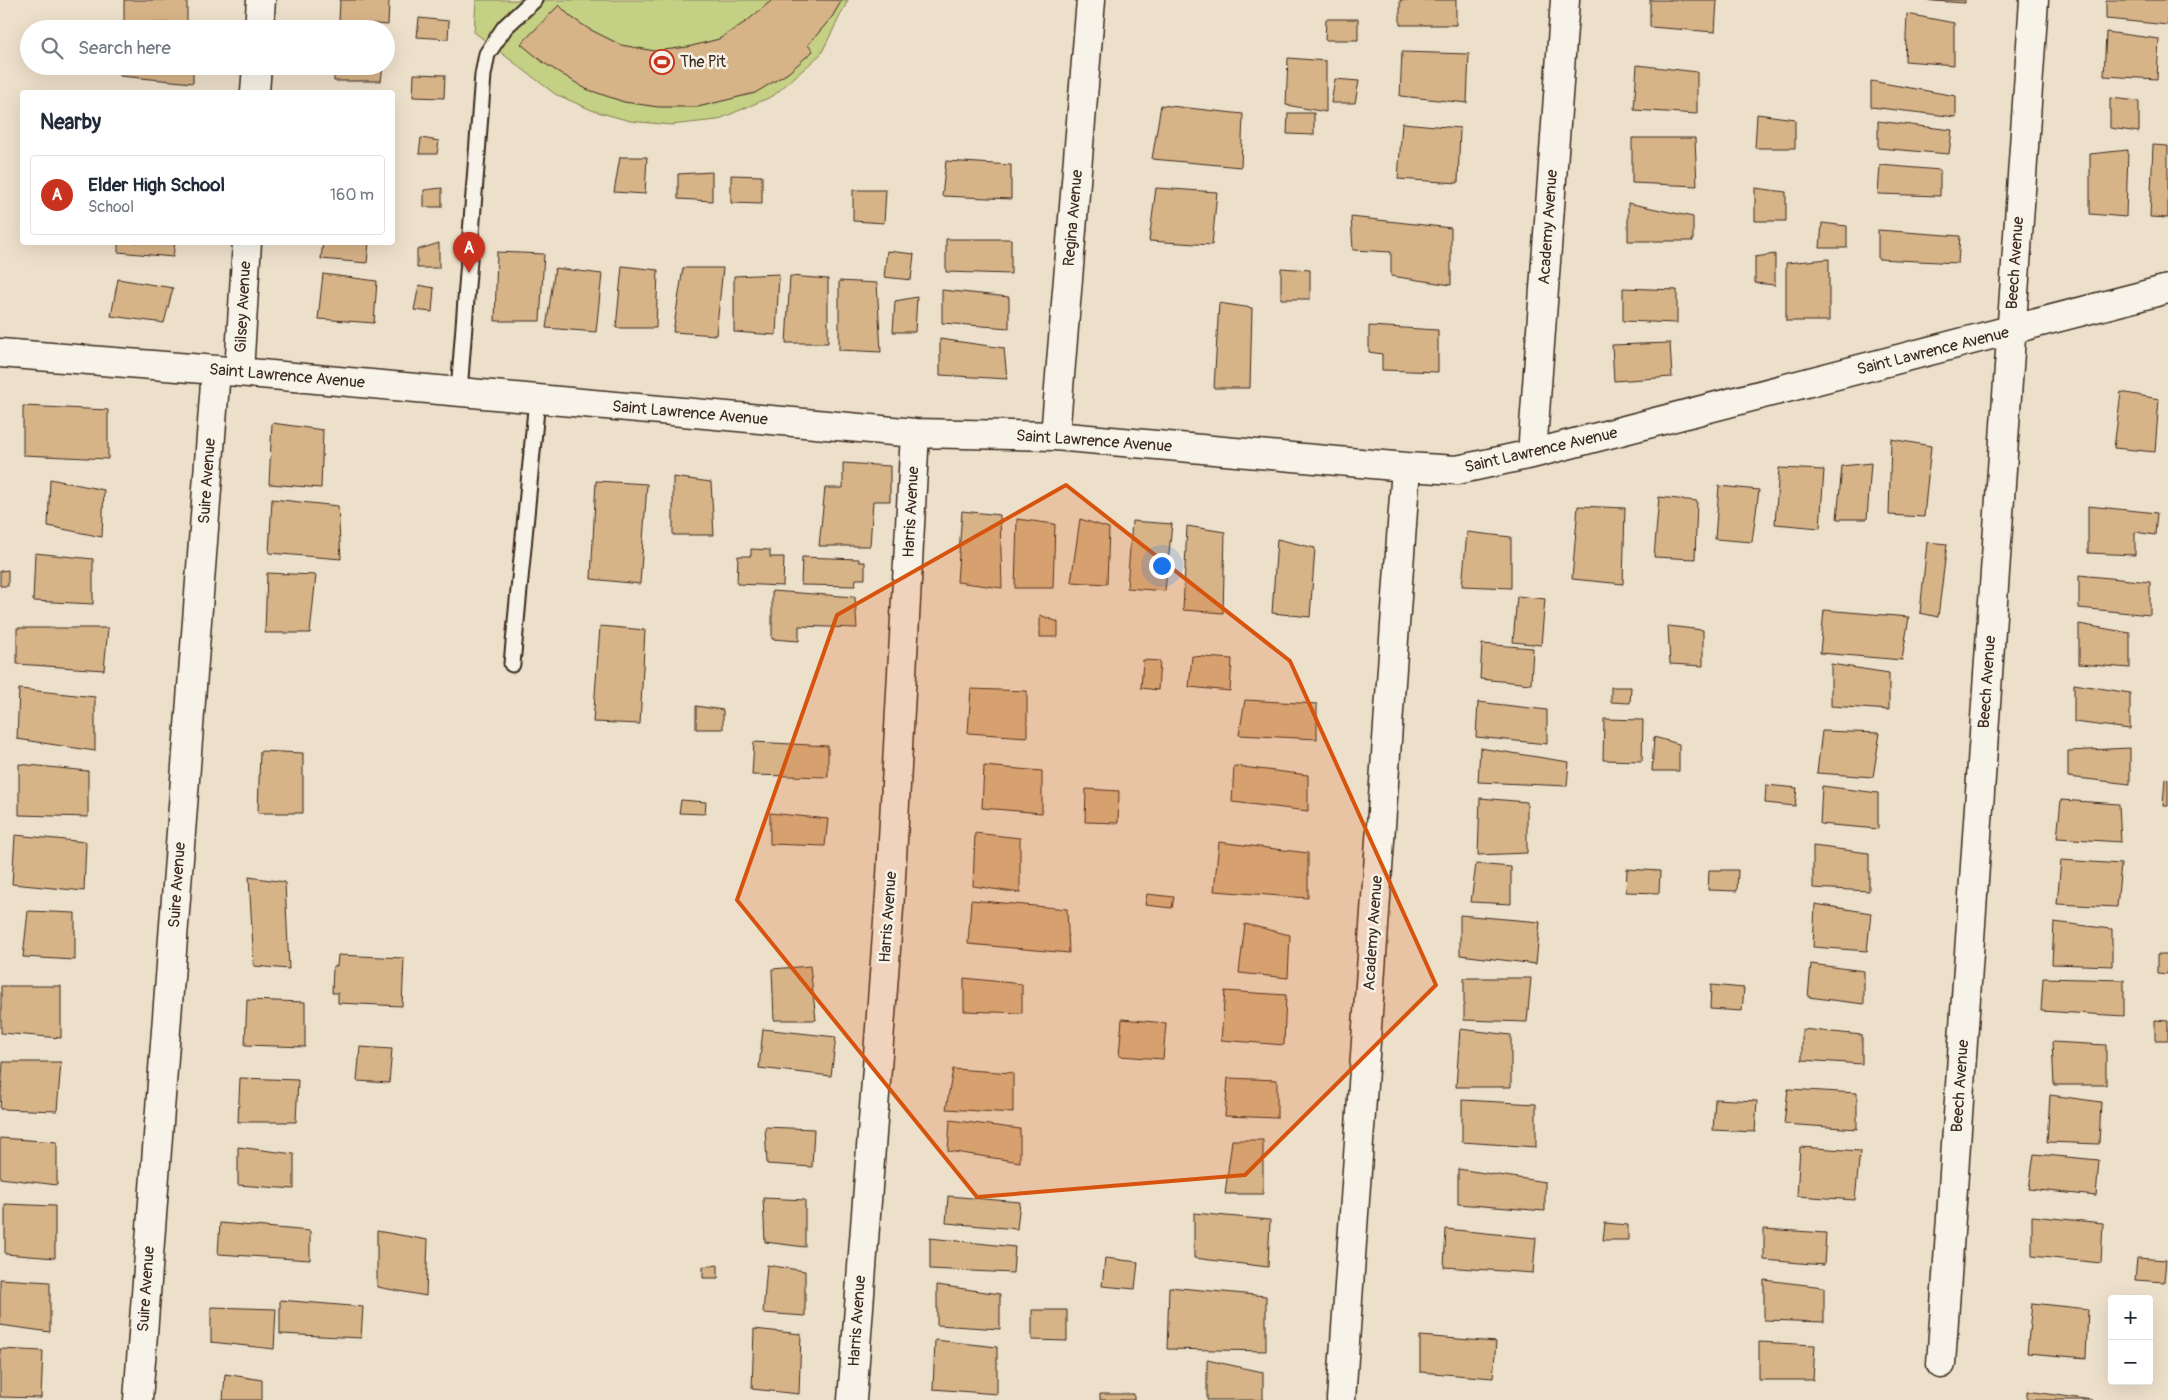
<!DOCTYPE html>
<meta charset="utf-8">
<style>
body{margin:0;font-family:Pangolin,sans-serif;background:#f2f2f3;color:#1f2937}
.controls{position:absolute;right:15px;bottom:15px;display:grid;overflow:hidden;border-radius:5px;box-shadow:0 5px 20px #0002}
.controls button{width:45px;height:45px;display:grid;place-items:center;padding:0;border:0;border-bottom:1px solid #e0e1e3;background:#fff;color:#1f2937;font:25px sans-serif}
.you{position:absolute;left:1161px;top:565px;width:18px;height:18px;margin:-12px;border:4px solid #fff;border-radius:50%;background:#1a73e8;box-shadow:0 0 0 8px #1a73e833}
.badge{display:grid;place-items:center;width:32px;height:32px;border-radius:50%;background:#c8321e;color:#fff;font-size:16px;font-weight:700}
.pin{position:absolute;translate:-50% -41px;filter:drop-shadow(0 1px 2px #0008)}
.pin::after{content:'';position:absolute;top:26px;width:18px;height:15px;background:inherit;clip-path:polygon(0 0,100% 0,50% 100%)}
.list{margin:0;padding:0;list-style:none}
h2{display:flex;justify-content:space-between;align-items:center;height:65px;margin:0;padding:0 20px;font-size:21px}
h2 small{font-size:16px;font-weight:400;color:#747a83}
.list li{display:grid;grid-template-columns:32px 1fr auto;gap:15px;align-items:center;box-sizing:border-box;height:80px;margin:0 10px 10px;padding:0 10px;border:1px solid #e0e1e3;border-radius:5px}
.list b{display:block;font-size:19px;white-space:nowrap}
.list p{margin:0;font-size:16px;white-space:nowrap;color:#747a83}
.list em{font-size:16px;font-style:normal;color:#747a83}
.icon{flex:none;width:28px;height:28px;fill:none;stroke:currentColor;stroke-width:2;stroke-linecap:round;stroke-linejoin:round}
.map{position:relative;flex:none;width:2168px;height:1400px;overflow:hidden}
.search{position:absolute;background:#fff;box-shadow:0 5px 20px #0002;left:20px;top:20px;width:375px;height:55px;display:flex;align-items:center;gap:12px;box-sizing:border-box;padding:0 18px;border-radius:28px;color:#747a83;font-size:19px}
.panel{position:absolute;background:#fff;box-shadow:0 5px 20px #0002;left:20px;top:90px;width:375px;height:155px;border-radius:5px}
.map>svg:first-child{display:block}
.green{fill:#c4d084;stroke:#807d51}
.building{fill:#d7b388;stroke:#3b2a1e}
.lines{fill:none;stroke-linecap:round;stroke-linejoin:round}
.service-casing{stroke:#3b2a1e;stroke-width:19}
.minor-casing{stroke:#3b2a1e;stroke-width:31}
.service{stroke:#f7f3e8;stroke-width:15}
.minor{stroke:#f7f3e8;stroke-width:28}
.marked{fill:#d7540e;fill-opacity:0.2;stroke:#d7540e;stroke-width:4;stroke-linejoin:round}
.labels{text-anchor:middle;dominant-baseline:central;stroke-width:5;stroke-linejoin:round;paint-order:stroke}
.poi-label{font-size:16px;fill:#3b2a1e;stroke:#f7f3e8;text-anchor:start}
.street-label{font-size:16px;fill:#3b2a1e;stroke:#f7f3e8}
</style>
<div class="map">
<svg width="2168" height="1400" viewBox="0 0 2168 1400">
<rect width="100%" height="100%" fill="#ede0cb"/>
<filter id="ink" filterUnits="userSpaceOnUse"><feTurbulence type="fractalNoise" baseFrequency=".02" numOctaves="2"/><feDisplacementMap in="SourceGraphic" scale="10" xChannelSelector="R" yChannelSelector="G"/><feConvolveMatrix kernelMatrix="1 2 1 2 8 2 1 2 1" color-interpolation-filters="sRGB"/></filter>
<g filter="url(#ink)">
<path class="green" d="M 476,0 L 848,0 L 821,54 L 773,96 L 717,120 L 671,125 L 630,121 L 594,111 L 555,94 L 474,32 Z"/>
<path class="building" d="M 124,0 L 187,0 L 187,23 L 124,23 Z
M 340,0 L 389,0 L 388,25 L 339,21 Z
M 772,0 L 842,0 L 832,17 L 808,45 L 813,51 L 788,73 L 755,93 L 698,107 L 658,107 L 624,102 L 586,89 L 544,63 L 521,44 L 559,5 L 571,17 L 589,29 L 621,45 L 655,51 L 688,47 L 719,39 L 747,21 Z
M 1400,0 L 1456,0 L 1456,25 L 1400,25 Z
M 1650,0 L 1717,0 L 1715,32 L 1650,27 Z
M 1919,0 L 1965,0 L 1965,3 Z
M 2106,0 L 2168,0 L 2168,25 L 2106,19 Z
M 1907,14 L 1954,23 L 1954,65 L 1905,61 Z
M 419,18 L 449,21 L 448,39 L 417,37 Z
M 1326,19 L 1358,19 L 1358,40 L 1325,40 Z
M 2106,32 L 2159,39 L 2157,79 L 2104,76 Z
M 1402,52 L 1469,54 L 1467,103 L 1400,96 Z
M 1288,58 L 1326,61 L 1326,112 L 1286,105 Z
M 1637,65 L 1697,72 L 1697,114 L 1634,110 Z
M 122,66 L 193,66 L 193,83 L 120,76 Z
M 334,66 L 383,66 L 381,81 L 334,81 Z
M 414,74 L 445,75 L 444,98 L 413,97 Z
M 1335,79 L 1359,81 L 1355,103 L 1331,103 Z
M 1871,81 L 1956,96 L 1956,117 L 1871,107 Z
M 2110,98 L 2139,101 L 2139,132 L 2110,128 Z
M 1161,105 L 1243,114 L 1241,167 L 1152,159 Z
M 1288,113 L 1314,113 L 1314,135 L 1287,134 Z
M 1757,114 L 1795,119 L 1795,148 L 1755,148 Z
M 1878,121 L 1952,130 L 1949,154 L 1878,148 Z
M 1402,123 L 1460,128 L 1458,183 L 1398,179 Z
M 421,138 L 439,141 L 437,154 L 419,154 Z
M 1632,138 L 1695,138 L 1697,186 L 1632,183 Z
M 2153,145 L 2168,146 L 2168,218 L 2150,217 Z
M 2128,150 L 2126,217 L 2090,214 L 2090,154 Z
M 620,157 L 647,157 L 645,194 L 614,192 Z
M 946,161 L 1011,165 L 1011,199 L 942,196 Z
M 1880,165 L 1940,170 L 1940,196 L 1878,194 Z
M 712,172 L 712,201 L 678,199 L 678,174 Z
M 731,175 L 762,176 L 762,204 L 731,203 Z
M 442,188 L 442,207 L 424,207 L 424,190 Z
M 1156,188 L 1217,192 L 1212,245 L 1149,241 Z
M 1755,188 L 1786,192 L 1786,221 L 1755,221 Z
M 853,190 L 886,190 L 884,223 L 853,221 Z
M 1628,203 L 1693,217 L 1693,241 L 1628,241 Z
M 1351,217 L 1451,228 L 1451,285 L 1391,276 L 1391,252 L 1353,250 Z
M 1822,223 L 1847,226 L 1847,248 L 1820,248 Z
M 1878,230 L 1960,236 L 1958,263 L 1878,259 Z
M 946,239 L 1011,239 L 1011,274 L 946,272 Z
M 118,242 L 175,242 L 173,257 L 118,252 Z
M 323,242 L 369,242 L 367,263 L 321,259 Z
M 439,243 L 439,268 L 417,268 L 417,250 Z
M 887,251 L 914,254 L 911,280 L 884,277 Z
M 497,252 L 544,254 L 540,321 L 495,321 Z
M 1775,254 L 1775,285 L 1755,283 L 1755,257 Z
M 1829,259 L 1829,321 L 1786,321 L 1786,263 Z
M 622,266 L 658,270 L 656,328 L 616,328 Z
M 555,268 L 602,274 L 596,332 L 546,328 Z
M 683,268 L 723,268 L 716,335 L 673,332 Z
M 1281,268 L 1310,270 L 1310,299 L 1281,299 Z
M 323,274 L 377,281 L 374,323 L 318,319 Z
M 779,274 L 776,335 L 734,332 L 734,276 Z
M 790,276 L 828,279 L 828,343 L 786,343 Z
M 118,279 L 173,288 L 164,323 L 111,316 Z
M 839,281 L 877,283 L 881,352 L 839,350 Z
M 419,285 L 434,288 L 432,312 L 414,310 Z
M 1623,288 L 1677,290 L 1677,323 L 1623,321 Z
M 942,290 L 1009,297 L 1009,328 L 942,323 Z
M 917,297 L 915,332 L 893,332 L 895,301 Z
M 1219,303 L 1252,308 L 1250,388 L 1214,388 Z
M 1369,326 L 1438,330 L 1438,372 L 1382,370 L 1382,354 L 1369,352 Z
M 940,339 L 1004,348 L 1007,379 L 940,375 Z
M 1670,343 L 1672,377 L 1614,381 L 1612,345 Z
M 2121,392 L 2159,399 L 2155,452 L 2114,448 Z
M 23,406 L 108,410 L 108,459 L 23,455 Z
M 272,423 L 323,430 L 321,488 L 269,484 Z
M 1891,439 L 1931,446 L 1924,517 L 1889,515 Z
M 843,463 L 890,466 L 890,501 L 873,501 L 870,546 L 819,546 L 825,488 L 843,488 Z
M 1871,463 L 1867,519 L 1837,519 L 1842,466 Z
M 1779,468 L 1824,470 L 1820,528 L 1775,524 Z
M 673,477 L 711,482 L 714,535 L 673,535 Z
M 50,479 L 104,490 L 102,537 L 48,526 Z
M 596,481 L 647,484 L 640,584 L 591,579 Z
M 1719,486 L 1759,490 L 1752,542 L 1715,539 Z
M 1659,497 L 1697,501 L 1695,559 L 1654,557 Z
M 272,499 L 338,506 L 341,559 L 269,553 Z
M 1578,506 L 1625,508 L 1623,584 L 1572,579 Z
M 2088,506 L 2157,513 L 2155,535 L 2135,532 L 2135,555 L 2088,553 Z
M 962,511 L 1000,515 L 1002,588 L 957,582 Z
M 1017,519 L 1055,524 L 1053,588 L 1015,588 Z
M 1080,519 L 1109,528 L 1107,584 L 1071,582 Z
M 1132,521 L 1172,524 L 1165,591 L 1127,588 Z
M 1187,526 L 1225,532 L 1223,613 L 1183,610 Z
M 1467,532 L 1511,537 L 1511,588 L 1462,586 Z
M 1277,539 L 1315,548 L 1310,617 L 1272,613 Z
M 1927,542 L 1947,544 L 1938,617 L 1920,613 Z
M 751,549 L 770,550 L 770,557 L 784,557 L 783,586 L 737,584 L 738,556 L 751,556 Z
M 35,553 L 93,559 L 93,604 L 33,601 Z
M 802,557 L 859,559 L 859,562 L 865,562 L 865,579 L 856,579 L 855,586 L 801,585 Z
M 8,570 L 8,586 L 0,586 L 0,571 Z
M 267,573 L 316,575 L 310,633 L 265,633 Z
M 2079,575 L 2150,582 L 2150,615 L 2079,608 Z
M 772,591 L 855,597 L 857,628 L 799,626 L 799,641 L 772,639 Z
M 1517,596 L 1545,599 L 1541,645 L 1513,642 Z
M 1824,610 L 1909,617 L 1902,660 L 1820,653 Z
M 1040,615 L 1058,622 L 1058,637 L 1040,637 Z
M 2079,624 L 2130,633 L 2130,668 L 2079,664 Z
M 600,626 L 645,630 L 640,724 L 593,722 Z
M 1668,626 L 1703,630 L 1703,666 L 1670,664 Z
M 17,628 L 108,628 L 104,670 L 17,664 Z
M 1482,644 L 1533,648 L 1531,684 L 1480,679 Z
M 1192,656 L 1232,659 L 1230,691 L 1189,687 Z
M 1143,660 L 1160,661 L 1158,690 L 1141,688 Z
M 1831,664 L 1889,673 L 1889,710 L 1831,706 Z
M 2074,684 L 2130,693 L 2130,729 L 2074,722 Z
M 1611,687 L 1631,687 L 1630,703 L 1611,702 Z
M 19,689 L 95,697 L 95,751 L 17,739 Z
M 971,689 L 1027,691 L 1027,737 L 968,733 Z
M 1245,700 L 1317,704 L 1317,739 L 1239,735 Z
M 1478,702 L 1547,710 L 1547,744 L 1476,737 Z
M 696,706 L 723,710 L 723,729 L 696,729 Z
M 1604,719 L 1643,720 L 1642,761 L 1603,760 Z
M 1822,731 L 1880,733 L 1873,777 L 1817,773 Z
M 1654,737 L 1679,744 L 1679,771 L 1652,771 Z
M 754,742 L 828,746 L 828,777 L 752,775 Z
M 1480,748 L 1569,762 L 1567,786 L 1478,782 Z
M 2130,748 L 2130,784 L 2068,777 L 2068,751 Z
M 260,751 L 303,753 L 303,813 L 258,813 Z
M 19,764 L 88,771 L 88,817 L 19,815 Z
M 984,766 L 1042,771 L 1042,813 L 982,808 Z
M 1234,766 L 1308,775 L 1308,811 L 1232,802 Z
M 2165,778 L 2168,779 L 2168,806 L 2163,806 Z
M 1766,785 L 1797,788 L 1795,806 L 1765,803 Z
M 1822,786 L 1878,793 L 1878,829 L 1820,824 Z
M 1086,789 L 1119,791 L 1118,823 L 1085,822 Z
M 1480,798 L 1527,802 L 1527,853 L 1478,855 Z
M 681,800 L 706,802 L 705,814 L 679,813 Z
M 2061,800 L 2119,804 L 2121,842 L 2057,838 Z
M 770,813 L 828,819 L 825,846 L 770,844 Z
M 975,833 L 1020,838 L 1020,893 L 973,886 Z
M 15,835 L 86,842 L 84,891 L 12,884 Z
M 1219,842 L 1308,853 L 1308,898 L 1214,891 Z
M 1813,846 L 1869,853 L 1869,891 L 1813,888 Z
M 2061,860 L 2121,864 L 2117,907 L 2057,904 Z
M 1476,864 L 1511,867 L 1511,904 L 1471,902 Z
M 1627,869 L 1660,871 L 1659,893 L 1626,892 Z
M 1709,870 L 1738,870 L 1737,891 L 1708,890 Z
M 249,877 L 285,882 L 289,969 L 254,966 Z
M 1147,894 L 1174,897 L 1172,908 L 1145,905 Z
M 971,900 L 1067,909 L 1069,953 L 968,944 Z
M 1815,904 L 1871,913 L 1867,951 L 1813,947 Z
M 28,911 L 75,913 L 75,960 L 23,957 Z
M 1460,915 L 1540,922 L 1536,964 L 1460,955 Z
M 2054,922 L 2112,929 L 2112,966 L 2052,964 Z
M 1245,924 L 1290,935 L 1288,978 L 1239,973 Z
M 338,955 L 404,958 L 402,1006 L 338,1003 L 338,993 L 332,993 L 333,966 L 337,966 Z
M 2157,955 L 2168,955 L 2168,974 L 2157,973 Z
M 1811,964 L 1864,971 L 1864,1004 L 1808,997 Z
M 810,966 L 816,1020 L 774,1020 L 772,969 Z
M 964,978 L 1022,984 L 1022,1013 L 964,1011 Z
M 1464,978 L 1531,978 L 1527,1022 L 1464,1020 Z
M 2043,978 L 2124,980 L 2124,1016 L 2041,1011 Z
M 1711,985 L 1744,988 L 1742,1011 L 1710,1009 Z
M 1,986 L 61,986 L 61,1038 L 1,1033 Z
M 1225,991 L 1286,995 L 1284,1045 L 1221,1040 Z
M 247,1000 L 305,1002 L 305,1047 L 245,1045 Z
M 1122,1019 L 1166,1023 L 1163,1059 L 1119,1056 Z
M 2155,1020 L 2168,1021 L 2168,1040 L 2155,1040 Z
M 763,1029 L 836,1037 L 831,1076 L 759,1068 Z
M 1460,1029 L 1511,1035 L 1511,1087 L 1456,1087 Z
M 1802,1029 L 1862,1035 L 1862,1064 L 1802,1060 Z
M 2052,1042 L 2106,1045 L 2106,1085 L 2054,1085 Z
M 360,1047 L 392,1049 L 389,1083 L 357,1081 Z
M 3,1062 L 61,1062 L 57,1111 L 0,1109 Z
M 953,1069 L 1013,1073 L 1013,1113 L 946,1109 Z
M 240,1078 L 298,1080 L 296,1122 L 238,1122 Z
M 1228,1078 L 1277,1080 L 1277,1118 L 1225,1116 Z
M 1788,1089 L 1857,1093 L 1857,1129 L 1784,1124 Z
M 2050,1095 L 2101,1102 L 2099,1144 L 2047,1142 Z
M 1715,1099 L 1757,1101 L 1755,1132 L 1713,1130 Z
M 1462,1100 L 1536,1104 L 1536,1147 L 1462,1142 Z
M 950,1120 L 1020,1129 L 1020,1162 L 948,1151 Z
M 765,1127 L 814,1129 L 812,1167 L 767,1164 Z
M 0,1138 L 57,1142 L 57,1185 L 0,1178 Z
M 1232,1140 L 1263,1140 L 1263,1194 L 1225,1194 Z
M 238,1147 L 294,1154 L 294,1189 L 238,1185 Z
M 1800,1147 L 1860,1151 L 1855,1200 L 1797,1196 Z
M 2034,1154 L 2099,1160 L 2096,1196 L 2029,1189 Z
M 1458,1169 L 1545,1182 L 1545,1211 L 1458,1204 Z
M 948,1196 L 1020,1202 L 1017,1229 L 946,1223 Z
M 763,1198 L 805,1200 L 805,1247 L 765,1242 Z
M 5,1204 L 55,1206 L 55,1258 L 5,1254 Z
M 1194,1213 L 1270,1220 L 1268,1267 L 1194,1258 Z
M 2032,1216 L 2103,1223 L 2101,1263 L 2032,1256 Z
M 220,1223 L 310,1231 L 310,1260 L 218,1254 Z
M 1605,1223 L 1628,1225 L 1628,1240 L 1603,1240 Z
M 1446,1229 L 1536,1238 L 1533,1273 L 1444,1267 Z
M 1764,1229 L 1826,1233 L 1824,1265 L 1764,1260 Z
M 377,1231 L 428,1240 L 426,1296 L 377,1287 Z
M 930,1238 L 1015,1247 L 1013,1273 L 930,1269 Z
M 1105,1258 L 1138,1262 L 1135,1289 L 1102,1286 Z
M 2137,1258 L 2166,1260 L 2164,1282 L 2135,1280 Z
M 718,1265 L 718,1278 L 703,1278 L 703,1267 Z
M 767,1265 L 805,1271 L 805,1316 L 763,1313 Z
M 0,1279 L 50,1282 L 50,1332 L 0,1325 Z
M 1764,1280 L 1824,1287 L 1824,1322 L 1764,1320 Z
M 937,1285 L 1000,1294 L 1000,1329 L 937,1325 Z
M 1169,1287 L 1266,1296 L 1266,1351 L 1167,1349 Z
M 280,1300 L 363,1307 L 361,1338 L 280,1334 Z
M 2032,1303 L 2088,1309 L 2086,1358 L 2027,1353 Z
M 211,1307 L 276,1309 L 274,1349 L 211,1342 Z
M 1032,1310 L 1067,1310 L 1067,1341 L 1032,1340 Z
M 754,1329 L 801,1334 L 799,1394 L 752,1389 Z
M 1420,1336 L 1496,1342 L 1493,1378 L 1420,1372 Z
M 935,1340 L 997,1347 L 997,1394 L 933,1389 Z
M 1759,1342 L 1815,1345 L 1813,1380 L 1759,1380 Z
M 0,1349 L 43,1351 L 41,1398 L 0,1397 Z
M 1207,1360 L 1263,1372 L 1263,1400 L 1207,1400 Z
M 225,1374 L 262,1380 L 262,1400 L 223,1400 Z
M 2027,1391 L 2092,1400 L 2027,1400 Z
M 1100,1394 L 1134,1394 L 1134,1400 L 1100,1400 Z"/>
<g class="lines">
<defs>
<path id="service" d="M 459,392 L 483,75 L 487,54 L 505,27 L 534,0
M 512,664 L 537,399"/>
<path id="minor" d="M 259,29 L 261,0
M 255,92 L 257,66
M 0,353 L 216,370 L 915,433 L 1055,436 L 1406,467 L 1457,470 L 1532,454 L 2168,289
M 239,372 L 247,242
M 1055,436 L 1091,0
M 1532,454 L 1565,0
M 1941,1364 L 2034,0
M 138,1400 L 216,370
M 852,1400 L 890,895 L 915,433
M 1341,1400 L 1406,467"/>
</defs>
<use href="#service" class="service-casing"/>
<use href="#minor" class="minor-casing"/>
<use href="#service" class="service"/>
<use href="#minor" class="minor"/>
</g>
</g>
<path class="marked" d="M 1066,485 L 1290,661 L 1436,985 L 1245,1175 L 977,1197 L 737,900 L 837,615 Z"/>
<defs>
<symbol id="stadium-ring" viewBox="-11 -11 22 22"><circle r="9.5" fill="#f7f3e8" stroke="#c8321e" stroke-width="1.5"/><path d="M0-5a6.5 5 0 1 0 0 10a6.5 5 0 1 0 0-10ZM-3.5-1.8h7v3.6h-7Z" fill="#c8321e"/></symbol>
</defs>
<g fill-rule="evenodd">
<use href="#stadium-ring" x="648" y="48" width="28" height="28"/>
</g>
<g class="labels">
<g class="poi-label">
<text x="680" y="62">The Pit</text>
</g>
<g class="street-label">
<text transform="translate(1073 218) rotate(-85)">Regina Avenue</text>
<text transform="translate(1548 227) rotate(-86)">Academy Avenue</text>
<text transform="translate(2015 263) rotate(-86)">Beech Avenue</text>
<text transform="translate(243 307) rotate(-87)">Gilsey Avenue</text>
<text transform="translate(1933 351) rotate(-14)">Saint Lawrence Avenue</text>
<text transform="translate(287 376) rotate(5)">Saint Lawrence Avenue</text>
<text transform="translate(690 413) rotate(5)">Saint Lawrence Avenue</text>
<text transform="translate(1094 441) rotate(4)">Saint Lawrence Avenue</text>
<text transform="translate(1541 450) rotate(-13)">Saint Lawrence Avenue</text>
<text transform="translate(207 481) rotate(-86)">Suire Avenue</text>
<text transform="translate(911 512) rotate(-87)">Harris Avenue</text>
<text transform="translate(1987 682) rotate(-86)">Beech Avenue</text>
<text transform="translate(177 885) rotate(-86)">Suire Avenue</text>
<text transform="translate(888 917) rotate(-86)">Harris Avenue</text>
<text transform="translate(1373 933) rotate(-86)">Academy Avenue</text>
<text transform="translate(1960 1086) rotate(-86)">Beech Avenue</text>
<text transform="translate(146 1289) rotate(-86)">Suire Avenue</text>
<text transform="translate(857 1321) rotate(-86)">Harris Avenue</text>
</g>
</g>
</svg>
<div class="controls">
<button>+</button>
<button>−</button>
</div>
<div class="you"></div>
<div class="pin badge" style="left:469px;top:273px">A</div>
<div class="search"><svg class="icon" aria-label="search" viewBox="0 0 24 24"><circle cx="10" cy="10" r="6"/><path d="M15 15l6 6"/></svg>Search here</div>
<section class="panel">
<h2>Nearby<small></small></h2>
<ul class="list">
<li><span class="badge">A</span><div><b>Elder High School</b><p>School</p></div><em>160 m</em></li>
</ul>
</section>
</div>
